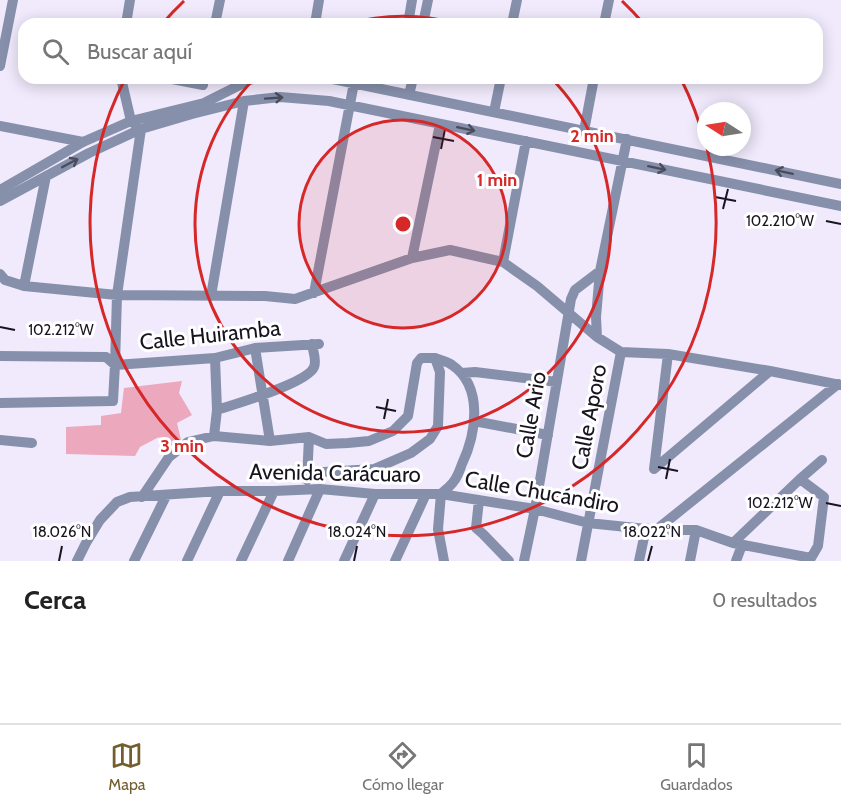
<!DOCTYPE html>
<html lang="es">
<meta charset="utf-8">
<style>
body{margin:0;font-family:Cabin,sans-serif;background:#f2f2f2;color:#222}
.compass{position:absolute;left:697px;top:102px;width:54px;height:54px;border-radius:50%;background:#fff;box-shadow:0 3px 15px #0003;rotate:282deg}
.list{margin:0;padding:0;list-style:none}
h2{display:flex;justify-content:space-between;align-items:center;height:78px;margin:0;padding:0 24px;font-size:26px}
h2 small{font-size:20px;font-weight:400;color:#767676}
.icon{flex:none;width:33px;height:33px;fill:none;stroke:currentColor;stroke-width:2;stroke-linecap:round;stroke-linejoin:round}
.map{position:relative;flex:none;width:841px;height:561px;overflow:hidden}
.search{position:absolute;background:#fff;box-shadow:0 3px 15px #0003;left:18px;right:18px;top:18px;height:66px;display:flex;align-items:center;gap:15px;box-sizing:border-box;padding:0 21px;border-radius:18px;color:#767676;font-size:22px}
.sheet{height:162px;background:#fff}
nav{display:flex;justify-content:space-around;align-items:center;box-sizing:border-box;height:84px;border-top:2px solid #e0e0e0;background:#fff;font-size:16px;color:#767676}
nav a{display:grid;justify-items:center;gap:3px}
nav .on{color:#735e2d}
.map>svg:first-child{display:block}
.green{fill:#eca8bd}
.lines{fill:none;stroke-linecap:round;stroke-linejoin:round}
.minor{stroke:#8790ab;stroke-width:10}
.oneway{stroke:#4a4c5e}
.ticks{fill:none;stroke:#18141f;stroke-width:2}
.ring{fill:none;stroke:#d62828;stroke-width:3}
.labels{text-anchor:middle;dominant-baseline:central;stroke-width:6;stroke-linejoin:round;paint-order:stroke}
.street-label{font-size:22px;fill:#18141f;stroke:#fff}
.ticks-label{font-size:15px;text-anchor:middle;fill:#18141f;stroke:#fff;stroke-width:6;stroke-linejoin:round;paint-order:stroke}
.centre{fill:#d62828;stroke:#fff;stroke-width:3}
.ring-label{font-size:18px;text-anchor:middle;font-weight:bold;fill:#d62828;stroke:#fff;stroke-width:6;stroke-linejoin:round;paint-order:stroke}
</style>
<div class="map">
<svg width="841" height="561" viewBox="0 0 841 561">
<rect width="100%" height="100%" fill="#f0eafc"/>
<path class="green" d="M 182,381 L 179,393 L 192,415 L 177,423 L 181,440 L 165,449 L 159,437 L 140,447 L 135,456 L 66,454 L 66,427 L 101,425 L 101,416 L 121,413 L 124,388 Z"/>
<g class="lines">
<path class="minor" d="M 126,24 L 130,0
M 215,24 L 220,0
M 315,24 L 319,0
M 408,24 L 412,0
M 423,24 L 428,0
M 512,24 L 517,0
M 604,24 L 609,0
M 0,66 L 13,0
M 167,78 L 203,85
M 328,78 L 841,184
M 409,95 L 413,78
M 494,112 L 501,78
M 0,126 L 83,142
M 584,131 L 594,78
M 0,190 L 83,142 L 131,121 L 204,103 L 254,78
M 0,201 L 89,153 L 141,129 L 192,114 L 244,101 L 280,97 L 329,101 L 841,206
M 412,258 L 440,124
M 503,262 L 526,141
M 0,274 L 5,280 L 24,286 L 117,295 L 265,296 L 295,299 L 412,258 L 450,250 L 503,262 L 537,286 L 597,337 L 621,352 L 668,354 L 770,371 L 841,385
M 24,286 L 46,176
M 314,293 L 354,83
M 211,296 L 244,101
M 597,337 L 596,317 L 600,271 L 627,139
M 255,348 L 270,441
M 0,356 L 106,357 L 115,365 L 215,358 L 255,348 L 319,344
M 462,373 L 475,372 L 557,382
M 0,403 L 113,401 L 115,365 L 117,295 L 141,129 L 131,121 L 121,78
M 217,410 C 235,404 308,383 314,367 C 317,360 313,352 312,344
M 474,421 L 548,435
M 214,436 L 217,410 L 215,358
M 0,440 L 32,443
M 654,469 L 770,371
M 654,469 L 668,354
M 307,473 L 374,469 L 411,453 L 430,439 L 438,426 L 440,372 L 435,358 C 440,360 447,361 452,365 C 484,387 476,434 462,464 C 460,469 458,476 454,481 C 451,486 445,490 441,494
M 307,480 L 309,437
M 441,494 L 438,529 L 444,561
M 142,497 L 169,457 L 188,442 L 214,436 L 270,441 L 309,437 L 326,444 L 348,443 L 369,441 L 393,431 L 408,416 L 417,363 L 421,358 L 435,358
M 479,500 L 476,528 L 483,534 L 509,561
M 656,530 L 838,384
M 733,543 L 800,479 L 822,460
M 77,561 L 86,543 L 100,520 L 117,502 L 130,497 L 220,491 L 274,491 L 320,489 L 375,494 L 441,494 L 535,509 L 588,523 L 656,530 L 696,530 L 733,543 L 811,558 L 818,546 L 824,497 L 800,479
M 134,561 L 166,496
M 187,561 L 220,491
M 241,561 L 274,491
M 288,561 L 320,489
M 344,561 L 375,494
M 395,561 L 426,494
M 524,561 L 535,509 L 571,299 L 575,290 L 600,271
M 581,561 L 621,352
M 639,561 L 646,528
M 690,561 L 696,530
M 736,561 L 742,545"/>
</g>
<defs><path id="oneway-shaft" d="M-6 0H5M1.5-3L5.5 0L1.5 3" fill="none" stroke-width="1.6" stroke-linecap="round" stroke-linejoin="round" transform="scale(1.5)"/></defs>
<g class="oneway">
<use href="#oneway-shaft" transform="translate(274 98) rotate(-4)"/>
<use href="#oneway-shaft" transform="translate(466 129) rotate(12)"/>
<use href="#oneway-shaft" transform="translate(70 163) rotate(-28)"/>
<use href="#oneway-shaft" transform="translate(657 168) rotate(12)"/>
<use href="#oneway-shaft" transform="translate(784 172) rotate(-168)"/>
</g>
<path class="ticks" d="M 433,137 L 454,141M 441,149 L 445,129M 715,197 L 736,201M 723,209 L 728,189M 826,221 L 841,224M 0,327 L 15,330M 376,407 L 396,411M 384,419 L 388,399M 658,467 L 678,471M 666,479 L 670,459M 826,503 L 841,506M 59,561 L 62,546M 354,561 L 357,546M 648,561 L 652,546"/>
<circle cx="403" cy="224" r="104" fill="#d62828" fill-opacity=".12"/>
<g class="ring">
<circle cx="403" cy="224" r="104"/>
<path d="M347 24A208 208 0 0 1 459 24M551 78A208 208 0 1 1 255 78"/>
<path d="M163 23A313 313 0 0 1 184 1M622 1A313 313 0 0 1 643 23M681 79A313 313 0 0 1 705 143M707 148A313 313 0 1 1 125 79"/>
</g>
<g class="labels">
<g class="street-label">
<text transform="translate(210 335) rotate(-6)">Calle Huiramba</text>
<text transform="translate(531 415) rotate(-80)">Calle Ario</text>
<text transform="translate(589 417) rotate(-79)">Calle Aporo</text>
<text transform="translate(335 473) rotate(1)">Avenida Carácuaro</text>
<text transform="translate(542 492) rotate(10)">Calle Chucándiro</text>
</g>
</g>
<g class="ticks-label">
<text x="780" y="226">102.210°W</text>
<text x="61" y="335">102.212°W</text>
<text x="780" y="508">102.212°W</text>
<text x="62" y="537">18.026°N</text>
<text x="357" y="537">18.024°N</text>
<text x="652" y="537">18.022°N</text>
</g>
<circle cx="403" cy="224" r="9" class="centre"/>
<g class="ring-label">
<text x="592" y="142">2 min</text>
<text x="497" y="186">1 min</text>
<text x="182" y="452">3 min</text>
</g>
</svg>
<svg class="compass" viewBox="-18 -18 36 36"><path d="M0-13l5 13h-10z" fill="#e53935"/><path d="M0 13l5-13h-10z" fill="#767676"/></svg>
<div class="search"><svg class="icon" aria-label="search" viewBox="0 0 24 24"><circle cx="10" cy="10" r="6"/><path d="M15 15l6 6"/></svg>Buscar aquí</div>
</div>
<section class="sheet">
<h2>Cerca<small>0 resultados</small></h2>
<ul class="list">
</ul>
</section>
<nav>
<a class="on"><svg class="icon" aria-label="map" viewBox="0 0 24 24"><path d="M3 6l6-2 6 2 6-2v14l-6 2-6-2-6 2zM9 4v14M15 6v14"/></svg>Mapa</a>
<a><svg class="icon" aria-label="directions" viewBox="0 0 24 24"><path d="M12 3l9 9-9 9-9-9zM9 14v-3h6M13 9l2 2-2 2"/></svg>Cómo llegar</a>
<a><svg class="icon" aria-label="saved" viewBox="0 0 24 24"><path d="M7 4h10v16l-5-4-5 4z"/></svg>Guardados</a>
</nav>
